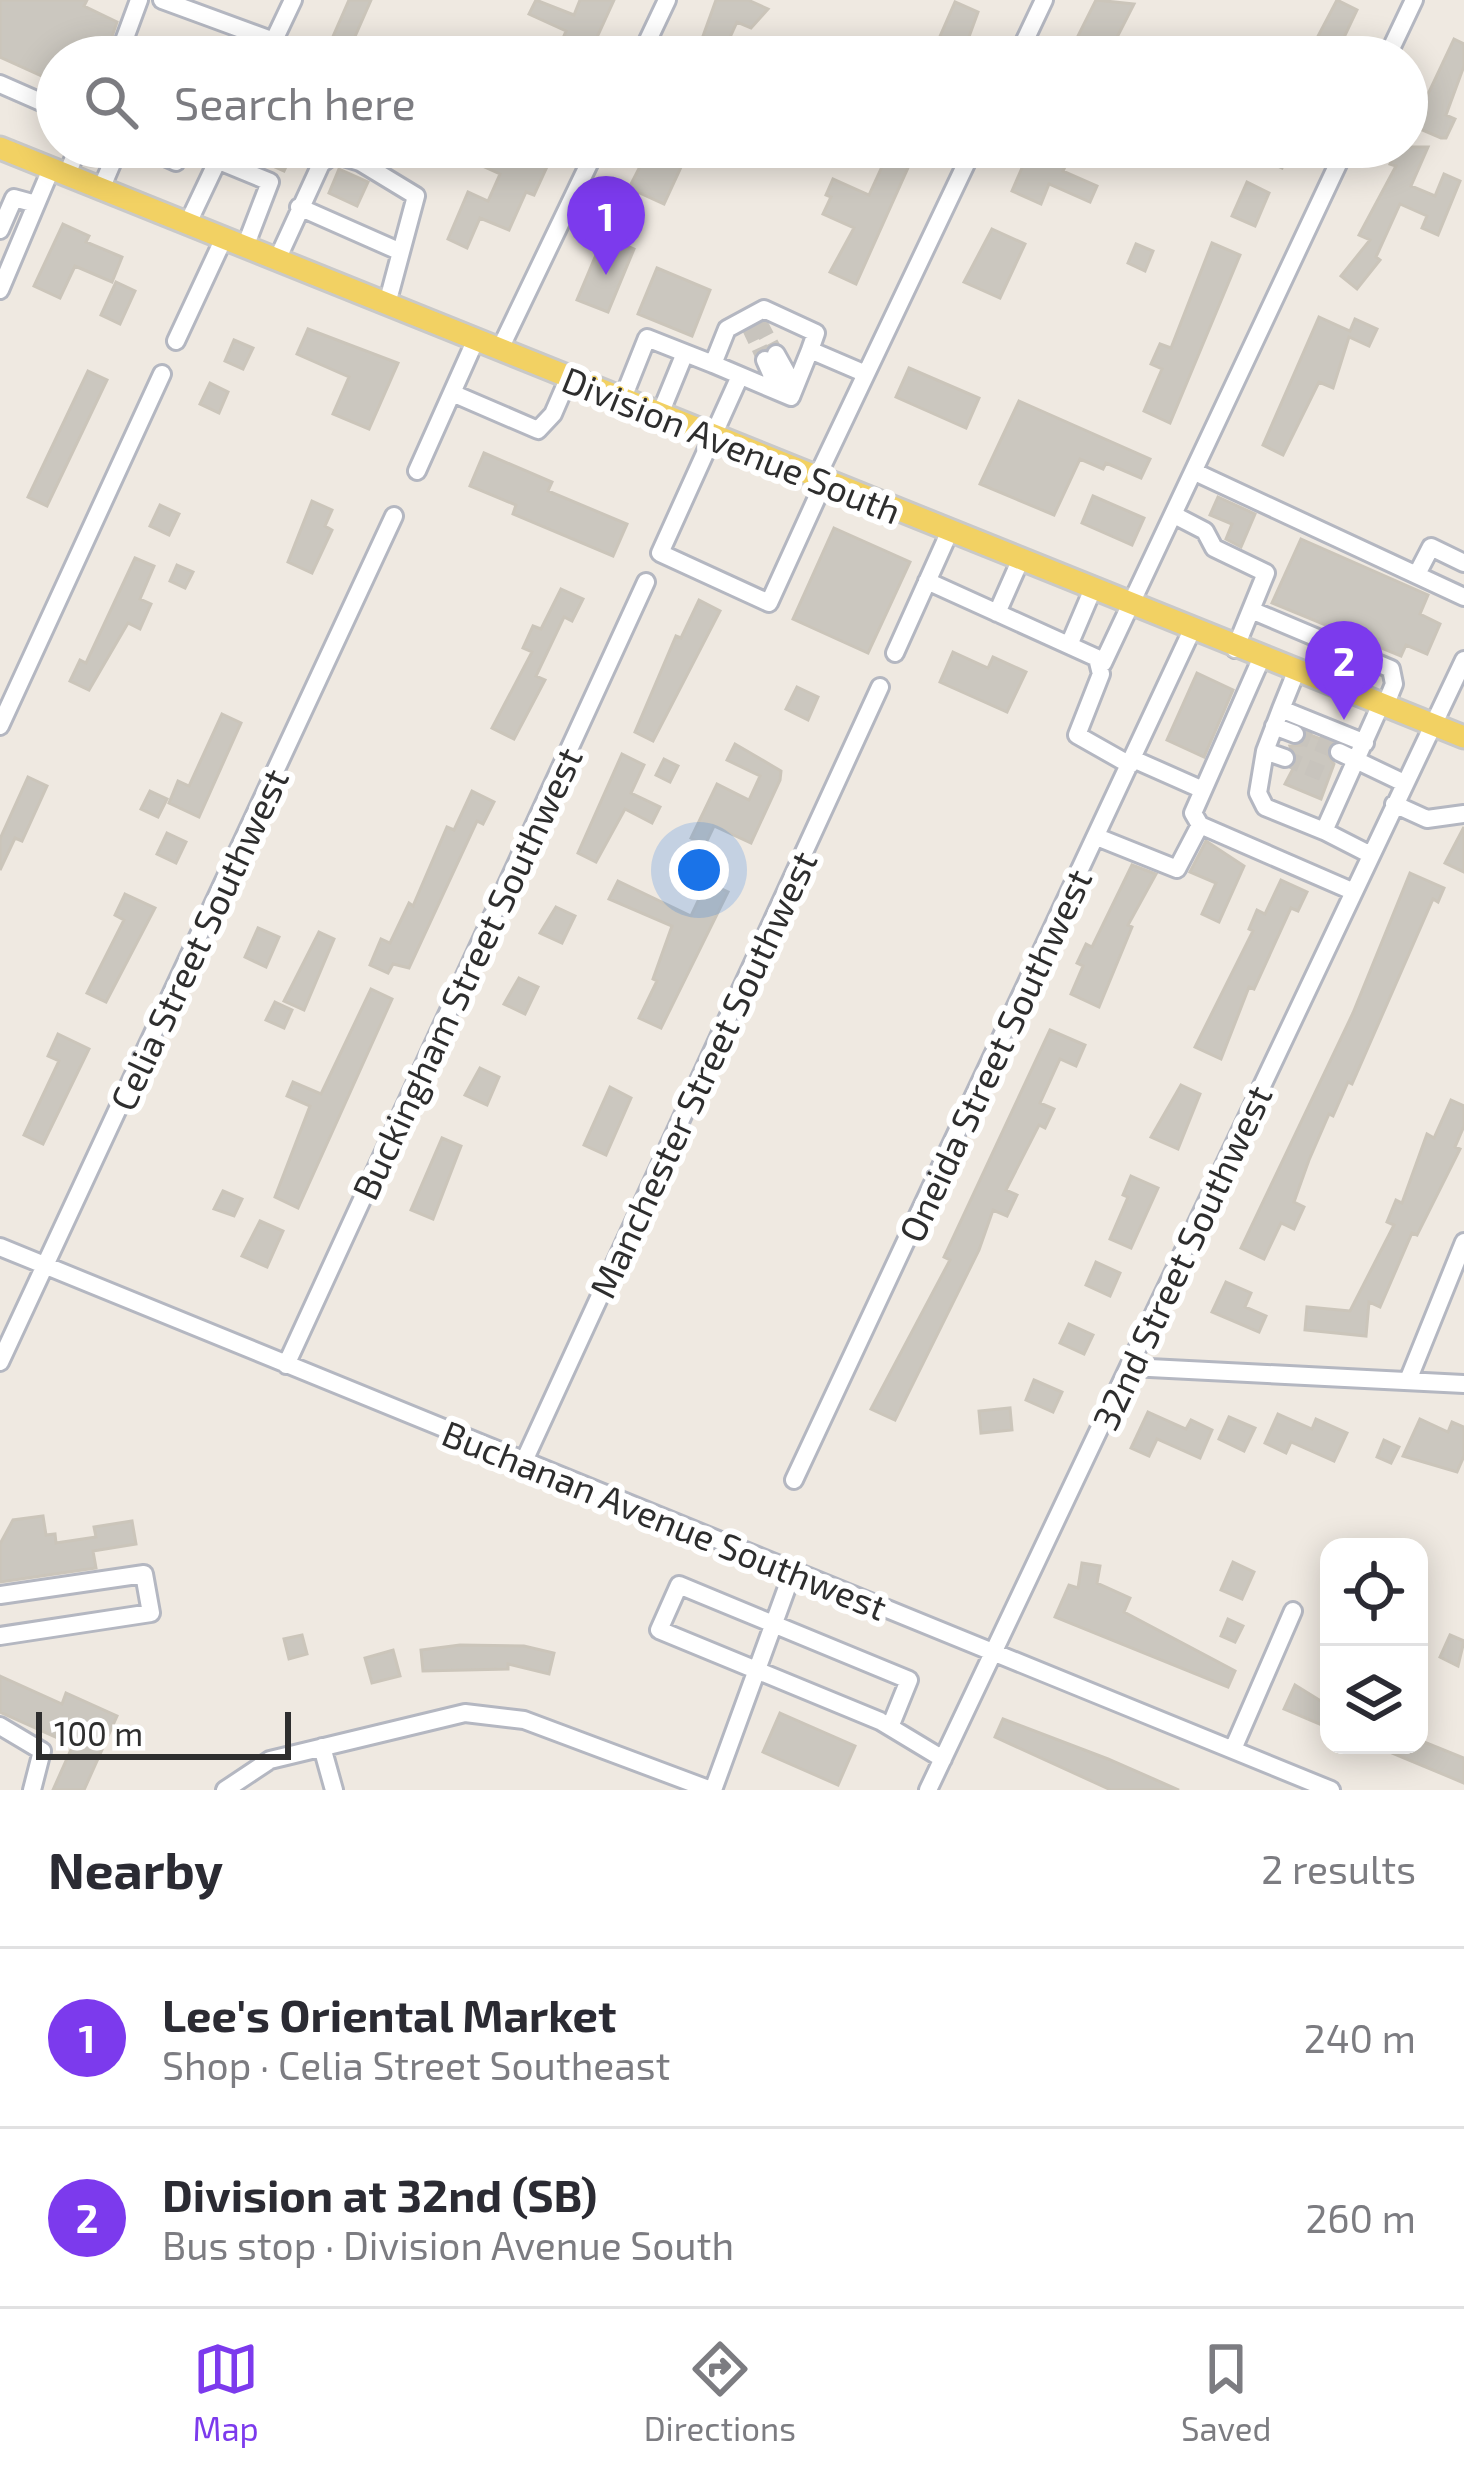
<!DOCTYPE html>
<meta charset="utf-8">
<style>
body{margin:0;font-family:"Exo 2",sans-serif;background:#f7f7f7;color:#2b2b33}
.controls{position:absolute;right:36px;bottom:36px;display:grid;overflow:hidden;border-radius:24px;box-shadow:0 6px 30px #0003}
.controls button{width:108px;height:108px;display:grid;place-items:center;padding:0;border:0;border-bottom:3px solid #e1e1e2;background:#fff;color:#2b2b33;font:60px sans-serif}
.scale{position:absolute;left:36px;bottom:30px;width:255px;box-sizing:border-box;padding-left:12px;border:6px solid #2e2e2e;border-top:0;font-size:33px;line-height:42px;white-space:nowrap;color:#2e2e2e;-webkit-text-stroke:9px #fff;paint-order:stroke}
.you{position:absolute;left:699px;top:870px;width:42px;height:42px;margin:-30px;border:9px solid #fff;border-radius:50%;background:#1a73e8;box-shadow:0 0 0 18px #1a73e833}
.badge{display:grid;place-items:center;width:78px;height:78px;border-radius:50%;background:#7c3aed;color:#fff;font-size:39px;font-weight:700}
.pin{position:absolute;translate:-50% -99px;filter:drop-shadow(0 3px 6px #0008)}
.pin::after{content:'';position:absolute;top:63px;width:42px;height:36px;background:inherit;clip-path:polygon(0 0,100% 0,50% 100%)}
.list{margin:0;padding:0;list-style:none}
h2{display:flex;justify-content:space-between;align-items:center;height:156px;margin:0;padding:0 48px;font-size:51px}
h2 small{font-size:39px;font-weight:400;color:#7c7c81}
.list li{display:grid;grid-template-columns:78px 1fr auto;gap:36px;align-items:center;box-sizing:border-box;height:180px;padding:0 48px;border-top:3px solid #e1e1e2}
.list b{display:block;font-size:45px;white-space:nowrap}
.list p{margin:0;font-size:39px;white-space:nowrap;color:#7c7c81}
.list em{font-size:39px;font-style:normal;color:#7c7c81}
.icon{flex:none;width:66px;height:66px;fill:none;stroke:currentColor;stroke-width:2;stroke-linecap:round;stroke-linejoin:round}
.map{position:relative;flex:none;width:1464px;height:1790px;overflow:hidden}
.search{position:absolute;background:#fff;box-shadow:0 6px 30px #0003;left:36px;right:36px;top:36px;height:132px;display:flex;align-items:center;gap:30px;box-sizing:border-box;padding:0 42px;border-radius:66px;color:#7c7c81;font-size:45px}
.sheet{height:516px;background:#fff}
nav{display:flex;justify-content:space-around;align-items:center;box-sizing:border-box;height:168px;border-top:3px solid #e1e1e2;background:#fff;font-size:33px;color:#7c7c81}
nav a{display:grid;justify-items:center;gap:6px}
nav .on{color:#7c3aed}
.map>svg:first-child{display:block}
.building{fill:#cbc7bf;stroke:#cbc5ba;stroke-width:3}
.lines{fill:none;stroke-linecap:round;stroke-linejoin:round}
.minor-tunnel{stroke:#c8c4bd;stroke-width:16;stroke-dasharray:16 8;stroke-linecap:butt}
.minor-casing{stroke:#b4b7c1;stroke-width:22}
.major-casing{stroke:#c9c9c9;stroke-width:27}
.minor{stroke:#fff;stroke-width:16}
.major{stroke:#f2d163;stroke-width:21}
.labels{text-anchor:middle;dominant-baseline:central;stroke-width:12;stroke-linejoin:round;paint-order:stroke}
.street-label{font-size:36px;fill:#2e2e2e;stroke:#fff}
</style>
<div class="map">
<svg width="1464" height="1790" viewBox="0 0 1464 1790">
<rect width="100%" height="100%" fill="#efe9e1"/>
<path class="building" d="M 0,0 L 87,0 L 84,6 L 117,22 L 105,57 L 57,57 L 57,83 L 0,57 Z
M 349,0 L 371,0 L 346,57 L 324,57 Z
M 536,0 L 574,15 L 580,0 L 614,0 L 588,57 L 555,57 L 566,31 L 529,14 Z
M 716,0 L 748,0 L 768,9 L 751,28 L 737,22 L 721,57 L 698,50 Z
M 1096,0 L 1134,4 L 1107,57 L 1073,57 L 1072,48 Z
M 1337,0 L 1357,10 L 1338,50 L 1316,40 Z
M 955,2 L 978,12 L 966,45 L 961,57 L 931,57 Z
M 1454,39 L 1464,44 L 1464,66 L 1446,115 L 1455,119 L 1446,138 L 1441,138 L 1413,126 Z
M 271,147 L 295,147 L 284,171 L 264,162 Z
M 440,147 L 556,147 L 534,195 L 526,192 L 509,230 L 480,218 L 467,248 L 448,239 L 468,192 L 488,201 L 500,174 Z
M 650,147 L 688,152 L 664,204 L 629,188 Z
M 891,147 L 915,152 L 856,284 L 830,272 L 854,228 L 823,214 L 831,197 L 826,195 L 833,179 L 869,195 Z
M 1031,147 L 1073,150 L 1063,171 L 1097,186 L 1090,202 L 1049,184 L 1041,204 L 1012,191 Z
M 1266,147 L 1291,147 L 1282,168 L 1261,158 Z
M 1398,147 L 1428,147 L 1411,186 L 1435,196 L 1444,174 L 1460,181 L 1438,235 L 1422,228 L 1427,216 L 1400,204 L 1376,257 L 1380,260 L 1357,289 L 1341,276 L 1370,240 L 1359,235 L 1396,166 L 1390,164 Z
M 339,169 L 368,182 L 357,206 L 329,193 Z
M 1247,182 L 1269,193 L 1255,226 L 1232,216 Z
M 63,224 L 89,236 L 86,242 L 122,257 L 112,282 L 75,266 L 60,298 L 34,286 Z
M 992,229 L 1025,244 L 1000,298 L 964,282 Z
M 604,236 L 634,249 L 608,312 L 577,300 Z
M 1212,243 L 1240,255 L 1170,423 L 1144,411 L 1162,369 L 1151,364 L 1160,344 L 1171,348 Z
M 1136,244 L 1153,251 L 1145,271 L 1128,263 Z
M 657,268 L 710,290 L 692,336 L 638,314 Z
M 116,282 L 135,291 L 120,324 L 101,315 Z
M 1319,317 L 1350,331 L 1355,319 L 1377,329 L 1369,346 L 1349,337 L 1333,388 L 1319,382 L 1283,455 L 1263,445 Z
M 308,329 L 398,363 L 369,429 L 333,414 L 349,377 L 297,354 Z
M 234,340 L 253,348 L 243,369 L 225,361 Z
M 909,368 L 979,398 L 966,428 L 896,397 Z
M 88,371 L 107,380 L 47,506 L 28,497 Z
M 210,383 L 228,392 L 219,413 L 200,404 Z
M 1019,401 L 1150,459 L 1141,478 L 1106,463 L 1103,469 L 1080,459 L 1054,515 L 980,484 Z
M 484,453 L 552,482 L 548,491 L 627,524 L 613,556 L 513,514 L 516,505 L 470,486 Z
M 1093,496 L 1144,518 L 1132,545 L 1082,523 Z
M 1218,497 L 1255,514 L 1241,547 L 1226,539 L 1232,524 L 1210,515 Z
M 312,501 L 332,510 L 325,526 L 332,530 L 312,573 L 288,562 Z
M 160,505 L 179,514 L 169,535 L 150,526 Z
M 834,528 L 910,562 L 868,653 L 793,619 Z
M 1301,539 L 1428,595 L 1420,614 L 1440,624 L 1427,654 L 1406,645 L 1401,656 L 1272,603 Z
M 135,558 L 154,566 L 140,599 L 151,604 L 140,629 L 128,623 L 89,690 L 70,681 L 80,660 L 86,663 Z
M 177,565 L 193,572 L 185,588 L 170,581 Z
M 561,589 L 583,599 L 572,621 L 564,617 L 536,676 L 545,680 L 514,739 L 492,728 L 532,652 L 523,648 L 533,626 L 541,629 Z
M 699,600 L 720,611 L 653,741 L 635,732 L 676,636 L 681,638 Z
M 953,652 L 988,668 L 993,657 L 1026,672 L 1007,712 L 940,682 Z
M 1197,673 L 1233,690 L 1204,757 L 1167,740 Z
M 797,687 L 818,697 L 808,720 L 786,709 Z
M 222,714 L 241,723 L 199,817 L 169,803 L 178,781 L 189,786 Z
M 1308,734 L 1330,743 L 1327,754 L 1334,764 L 1321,799 L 1285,784 L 1297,761 L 1290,746 L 1302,745 Z
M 735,744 L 781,771 L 780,780 L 751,843 L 714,826 L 705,845 L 691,838 L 717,784 L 749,800 L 760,776 L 727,760 Z
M 622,754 L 644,765 L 631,793 L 660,807 L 652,823 L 625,809 L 596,862 L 578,853 Z
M 664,759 L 678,766 L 670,782 L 656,775 Z
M 28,777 L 47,786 L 22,841 L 15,838 L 0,870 L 0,839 Z
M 150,791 L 167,799 L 158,817 L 141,809 Z
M 472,791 L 494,802 L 483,824 L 477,821 L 409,968 L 393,964 L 388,973 L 370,965 L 381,939 L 390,943 L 409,903 L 413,906 L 447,827 L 454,830 Z
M 1464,827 L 1464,872 L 1445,863 Z
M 167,833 L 186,842 L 176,863 L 157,854 Z
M 1206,841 L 1244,866 L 1219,922 L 1202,914 L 1216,883 L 1190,872 Z
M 1132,865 L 1156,874 L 1128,925 L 1132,927 L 1099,1007 L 1071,994 L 1083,966 L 1077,963 L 1086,944 L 1092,947 Z
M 1410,873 L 1444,888 L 1438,902 L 1433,899 L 1352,1084 L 1348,1082 L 1333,1116 L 1329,1114 L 1309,1160 L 1294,1202 L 1304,1207 L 1294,1229 L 1281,1223 L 1264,1259 L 1241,1248 L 1353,1013 Z
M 1281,880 L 1307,892 L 1298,911 L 1291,908 L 1254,989 L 1249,987 L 1221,1059 L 1195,1047 L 1253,931 L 1249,929 L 1257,910 L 1265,914 Z
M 618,881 L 691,916 L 707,882 L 728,892 L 661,1028 L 639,1018 L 657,981 L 653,979 L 672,926 L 609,899 Z
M 125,894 L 155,908 L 106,1002 L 87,993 L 124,920 L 115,915 Z
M 556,907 L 575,916 L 562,943 L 540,933 Z
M 258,928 L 279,937 L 266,967 L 245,957 Z
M 319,932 L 334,939 L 304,1010 L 284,1001 Z
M 519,978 L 538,987 L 525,1014 L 504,1004 Z
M 371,989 L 392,999 L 298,1208 L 275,1197 L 310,1106 L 287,1096 L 293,1082 L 321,1094 Z
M 275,1002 L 292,1010 L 284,1028 L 266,1020 Z
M 1050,1030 L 1085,1045 L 1076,1066 L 1060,1059 L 1040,1103 L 1054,1109 L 1045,1128 L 1039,1125 L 1006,1190 L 1017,1195 L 1007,1216 L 993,1210 L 979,1250 L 895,1420 L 871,1409 L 950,1260 L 944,1257 Z
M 58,1034 L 89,1049 L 43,1144 L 24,1135 L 59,1061 L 48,1056 Z
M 480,1068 L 499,1077 L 487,1105 L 465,1095 Z
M 1181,1085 L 1200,1094 L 1178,1149 L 1151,1137 Z
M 610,1087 L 631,1098 L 606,1155 L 584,1145 Z
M 1451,1100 L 1464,1106 L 1464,1126 L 1455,1147 L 1460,1149 L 1417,1235 L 1412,1233 L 1380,1307 L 1369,1302 L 1366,1336 L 1305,1330 L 1307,1307 L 1350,1311 L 1394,1225 L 1387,1222 L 1396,1200 L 1402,1203 L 1427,1134 L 1434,1138 Z
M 442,1138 L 461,1146 L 433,1219 L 411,1210 Z
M 1131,1176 L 1158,1188 L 1131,1248 L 1110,1239 L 1128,1197 L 1123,1195 Z
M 223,1191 L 242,1199 L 234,1216 L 214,1209 Z
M 260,1221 L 283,1231 L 267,1267 L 242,1256 Z
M 1096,1262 L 1120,1273 L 1110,1296 L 1086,1285 Z
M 1226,1282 L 1251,1293 L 1245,1307 L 1266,1316 L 1259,1332 L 1212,1312 Z
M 1069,1324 L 1093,1335 L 1084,1354 L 1060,1343 Z
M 1034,1380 L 1062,1392 L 1053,1412 L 1026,1400 Z
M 1010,1408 L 1012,1430 L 981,1433 L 979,1411 Z
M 1148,1412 L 1186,1429 L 1191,1420 L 1212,1430 L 1200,1458 L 1157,1439 L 1149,1456 L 1131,1448 Z
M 1278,1414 L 1312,1429 L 1316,1419 L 1347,1433 L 1334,1461 L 1291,1442 L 1286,1453 L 1265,1443 Z
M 1229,1417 L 1255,1428 L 1244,1451 L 1219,1439 Z
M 1420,1419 L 1448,1432 L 1452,1422 L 1464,1427 L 1464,1456 L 1457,1472 L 1403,1456 Z
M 1384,1440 L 1399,1447 L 1391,1463 L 1377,1457 Z
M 43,1516 L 46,1535 L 55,1534 L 56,1543 L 96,1537 L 94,1527 L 132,1521 L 136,1544 L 93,1551 L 96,1568 L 0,1582 L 0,1544 L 13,1520 Z
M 1233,1562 L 1254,1572 L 1242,1599 L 1221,1590 Z
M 1082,1563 L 1100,1566 L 1097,1583 L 1130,1598 L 1124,1612 L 1235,1671 L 1228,1687 L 1055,1617 L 1069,1585 L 1078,1588 Z
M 1228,1619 L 1243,1626 L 1235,1642 L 1221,1636 Z
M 302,1635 L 307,1654 L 289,1659 L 284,1639 Z
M 1450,1635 L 1464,1641 L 1458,1666 L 1440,1657 Z
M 460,1645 L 524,1646 L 554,1653 L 549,1674 L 508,1664 L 508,1669 L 423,1671 L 421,1650 Z
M 393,1650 L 400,1676 L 372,1683 L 365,1658 Z
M 0,1676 L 62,1704 L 66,1693 L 117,1716 L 84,1790 L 53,1790 L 73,1745 L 0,1712 Z
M 1295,1685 L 1329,1706 L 1329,1728 L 1284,1709 Z
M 780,1713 L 855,1746 L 838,1785 L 763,1752 Z
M 1003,1719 L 1108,1759 L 1179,1790 L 1111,1790 L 995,1737 Z
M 1419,1740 L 1464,1758 L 1464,1783 L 1373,1745 L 1419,1745 Z"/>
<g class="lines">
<path class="minor-tunnel" d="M 759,322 L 776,354
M 749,326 L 765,360
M 1295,734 L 1339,752
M 1285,758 L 1329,776"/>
<defs>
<path id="minor" d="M 162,0 L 274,41
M 118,57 L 139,0
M 161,57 L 174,57
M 266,57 L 293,0
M 640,57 L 667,0
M 1017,57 L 1044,0
M 1387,57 L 1414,0
M 0,84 L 57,109
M 143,147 L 176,162
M 217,160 L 270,182 L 245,247
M 243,170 L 253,147
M 67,175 L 78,147
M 101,189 L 119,147
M 299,207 L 401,252
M 188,223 L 224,147
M 0,230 L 14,198 L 36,204
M 277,260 L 321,164 L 334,154 L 360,162 L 416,196 L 387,304
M 0,290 L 51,169
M 176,341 L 224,238
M 500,349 L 597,147
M 810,350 L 816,333 L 764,309 L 727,329 L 713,364 L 791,397 L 810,350 L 866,374
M 776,354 L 786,372 L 784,381
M 765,360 L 773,378 L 784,381 L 788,390
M 740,376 L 660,553 L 769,603 L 825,480
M 452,393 L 538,430 L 553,414 L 569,377
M 623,398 L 647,338 L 713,364
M 660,414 L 685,353
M 417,471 L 476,339
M 1195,472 L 1464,597
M 817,477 L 974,147
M 1174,515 L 1205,531 L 1214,548 L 1266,573 L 1235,649
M 1417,574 L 1431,547 L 1464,563
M 927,581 L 1097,658 L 1101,674 L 1077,735 L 1130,765
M 1251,610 L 1391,669 L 1394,684 L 1385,706
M 997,613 L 1020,561
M 1069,645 L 1092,591
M 895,653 L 949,533
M 1261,659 L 1193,813 L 1200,825 L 1352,891
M 1103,663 L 1346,147
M 1296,672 L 1281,709 L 1365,743
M 1281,709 L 1265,751 L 1285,758
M 0,726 L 162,374
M 1274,726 L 1295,734
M 1265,751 L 1258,793 L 1265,807 L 1324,831
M 1339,752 L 1404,783
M 1133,759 L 1203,790
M 1394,804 L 1427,819 L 1464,814
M 1097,837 L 1177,869 L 1200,825
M 1369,854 L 1324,831 L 1381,704
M 0,1247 L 1331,1790
M 0,1362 L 394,516
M 286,1365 L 646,582
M 1130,1367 L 1464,1384
M 1409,1378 L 1464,1242
M 524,1461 L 880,687
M 794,1480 L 1192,630
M 0,1595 L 144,1574 L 151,1613 L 0,1636
M 0,1726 L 42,1751 L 32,1790
M 890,1727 L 909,1680 L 679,1585 L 659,1630 L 880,1721 L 943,1759
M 322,1747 L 334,1790
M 1233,1749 L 1293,1611
M 225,1790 L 270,1760 L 465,1713 L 524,1720 L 711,1790
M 713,1790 L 793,1571
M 928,1790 L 1464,660"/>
<path id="major" d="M 0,148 L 1464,737"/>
</defs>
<use href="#minor" class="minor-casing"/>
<use href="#major" class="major-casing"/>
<use href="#minor" class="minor"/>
<use href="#major" class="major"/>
</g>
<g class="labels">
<g class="street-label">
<text transform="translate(732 444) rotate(22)">Division Avenue South</text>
<text transform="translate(198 939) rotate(-65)">Celia Street Southwest</text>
<text transform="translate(466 973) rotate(-65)">Buckingham Street Southwest</text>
<text transform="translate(994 1055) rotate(-65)">Oneida Street Southwest</text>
<text transform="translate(702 1074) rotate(-65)">Manchester Street Southwest</text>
<text transform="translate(1181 1257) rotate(-65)">32nd Street Southwest</text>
<text transform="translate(665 1519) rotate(22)">Buchanan Avenue Southwest</text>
</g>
</g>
</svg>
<div class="controls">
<button><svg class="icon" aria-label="locate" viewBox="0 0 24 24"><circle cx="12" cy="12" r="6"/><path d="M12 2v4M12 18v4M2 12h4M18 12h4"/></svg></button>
<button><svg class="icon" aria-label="layers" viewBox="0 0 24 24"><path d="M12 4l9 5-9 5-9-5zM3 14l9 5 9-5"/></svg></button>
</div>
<div class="scale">100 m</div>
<div class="you"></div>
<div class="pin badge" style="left:606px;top:275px">1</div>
<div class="pin badge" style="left:1344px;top:720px">2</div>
<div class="search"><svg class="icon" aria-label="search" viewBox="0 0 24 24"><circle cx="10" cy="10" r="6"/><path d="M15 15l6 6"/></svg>Search here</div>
</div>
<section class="sheet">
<h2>Nearby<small>2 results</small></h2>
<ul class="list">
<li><span class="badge">1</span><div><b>Lee's Oriental Market</b><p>Shop · Celia Street Southeast</p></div><em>240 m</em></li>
<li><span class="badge">2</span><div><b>Division at 32nd (SB)</b><p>Bus stop · Division Avenue South</p></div><em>260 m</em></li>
</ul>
</section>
<nav>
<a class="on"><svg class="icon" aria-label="map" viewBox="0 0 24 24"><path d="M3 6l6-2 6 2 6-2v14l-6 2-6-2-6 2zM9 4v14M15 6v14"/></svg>Map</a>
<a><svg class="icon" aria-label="directions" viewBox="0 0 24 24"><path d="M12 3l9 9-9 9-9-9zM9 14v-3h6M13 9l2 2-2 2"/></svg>Directions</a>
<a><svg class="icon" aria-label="saved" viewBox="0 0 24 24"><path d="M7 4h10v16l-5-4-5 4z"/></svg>Saved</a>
</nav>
